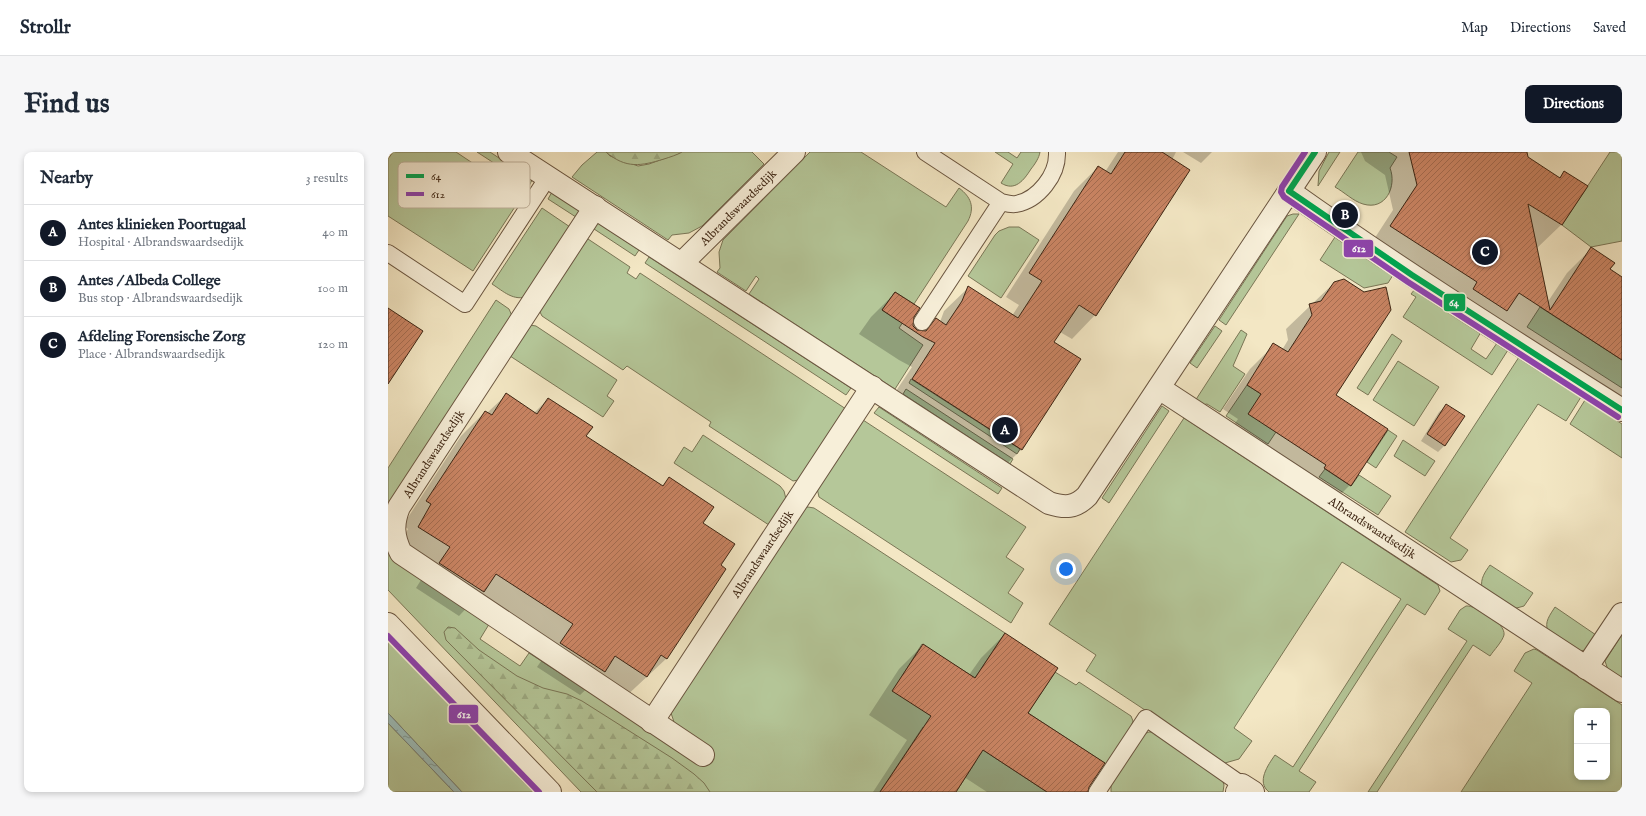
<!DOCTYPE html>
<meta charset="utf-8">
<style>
body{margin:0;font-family:"IM FELL English",serif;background:#f6f6f7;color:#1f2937}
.controls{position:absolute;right:12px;bottom:12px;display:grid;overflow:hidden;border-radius:8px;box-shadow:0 2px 6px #0003}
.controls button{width:36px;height:36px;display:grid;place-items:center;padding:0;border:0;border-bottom:1px solid #e0e1e3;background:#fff;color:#1f2937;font:20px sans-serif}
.you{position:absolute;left:678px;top:417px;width:14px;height:14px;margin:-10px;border:3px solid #fff;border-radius:50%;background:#1a73e8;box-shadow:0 0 0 6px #1a73e833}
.badge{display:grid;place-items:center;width:26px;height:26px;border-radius:50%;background:#111827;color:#fff;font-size:13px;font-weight:700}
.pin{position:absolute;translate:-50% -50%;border:2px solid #fff;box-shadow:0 1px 4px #0006}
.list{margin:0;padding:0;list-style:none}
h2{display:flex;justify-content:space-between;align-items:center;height:52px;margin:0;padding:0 16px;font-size:17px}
h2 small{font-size:13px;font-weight:400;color:#747a83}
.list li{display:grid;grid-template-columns:26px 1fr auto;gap:12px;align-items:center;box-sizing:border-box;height:56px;padding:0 16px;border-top:1px solid #e0e1e3}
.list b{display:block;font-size:15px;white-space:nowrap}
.list p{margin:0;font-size:13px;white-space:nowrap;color:#747a83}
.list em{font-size:13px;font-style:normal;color:#747a83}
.map{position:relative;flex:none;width:1234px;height:640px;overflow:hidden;border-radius:8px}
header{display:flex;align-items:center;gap:24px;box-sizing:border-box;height:56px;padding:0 20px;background:#fff;border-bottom:1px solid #e0e1e3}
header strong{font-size:19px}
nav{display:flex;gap:22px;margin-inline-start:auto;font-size:14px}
.intro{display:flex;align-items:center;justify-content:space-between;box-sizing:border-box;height:96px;padding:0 24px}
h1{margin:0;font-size:28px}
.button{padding:10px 18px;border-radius:8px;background:#111827;color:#fff;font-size:14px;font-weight:700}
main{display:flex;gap:24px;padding:0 24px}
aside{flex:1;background:#fff;border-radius:8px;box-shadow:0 2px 6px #0003}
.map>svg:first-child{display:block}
.green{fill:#b5c799;stroke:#7a7656;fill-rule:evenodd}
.forest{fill:url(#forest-firs);stroke:#7a7656}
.water{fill:url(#water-ripples);stroke:#778178}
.shadow{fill:#0003}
.building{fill:url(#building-hatch);stroke:#3e2614}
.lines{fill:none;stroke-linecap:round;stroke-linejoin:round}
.service-casing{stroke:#6b5640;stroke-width:18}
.minor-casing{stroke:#6b5640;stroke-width:24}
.service{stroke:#f7efd9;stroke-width:16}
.minor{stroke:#f7efd9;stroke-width:22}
.bus-1-casing{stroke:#f7efd9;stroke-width:9}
.bus-2-casing{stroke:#f7efd9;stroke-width:9}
.bus-1{stroke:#00a651;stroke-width:6}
.bus-2{stroke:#8e44ad;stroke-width:6}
.labels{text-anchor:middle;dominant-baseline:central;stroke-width:3;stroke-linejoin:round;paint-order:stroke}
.street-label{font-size:12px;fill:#3e2614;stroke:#f7efd9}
.key{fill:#f7efd9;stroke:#c0b39e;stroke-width:1}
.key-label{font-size:11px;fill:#3e2614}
.line-badge{stroke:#f7efd9;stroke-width:1.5}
.badge-label{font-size:11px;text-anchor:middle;font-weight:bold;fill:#fff}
</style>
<header>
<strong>Strollr</strong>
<nav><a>Map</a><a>Directions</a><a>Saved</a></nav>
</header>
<div class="intro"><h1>Find us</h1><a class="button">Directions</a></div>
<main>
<aside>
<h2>Nearby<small>3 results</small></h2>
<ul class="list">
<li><span class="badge">A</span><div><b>Antes klinieken Poortugaal</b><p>Hospital · Albrandswaardsedijk</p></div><em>40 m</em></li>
<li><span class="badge">B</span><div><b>Antes / Albeda College</b><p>Bus stop · Albrandswaardsedijk</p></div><em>100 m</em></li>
<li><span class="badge">C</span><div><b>Afdeling Forensische Zorg</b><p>Place · Albrandswaardsedijk</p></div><em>120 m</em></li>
</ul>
</aside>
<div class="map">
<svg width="1234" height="640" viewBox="0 0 1234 640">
<defs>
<pattern id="forest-firs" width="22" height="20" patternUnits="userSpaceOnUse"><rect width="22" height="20" fill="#b5c799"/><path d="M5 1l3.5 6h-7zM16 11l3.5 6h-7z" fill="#9dab83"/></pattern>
<pattern id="water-ripples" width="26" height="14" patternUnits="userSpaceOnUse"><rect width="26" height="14" fill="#9dbeba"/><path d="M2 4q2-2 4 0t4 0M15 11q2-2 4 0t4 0" fill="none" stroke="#819a96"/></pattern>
<pattern id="building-hatch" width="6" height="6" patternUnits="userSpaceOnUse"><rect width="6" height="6" fill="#c98463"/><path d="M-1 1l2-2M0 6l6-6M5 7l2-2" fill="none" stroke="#a56c50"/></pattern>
</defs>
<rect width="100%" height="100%" fill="#f3e7c4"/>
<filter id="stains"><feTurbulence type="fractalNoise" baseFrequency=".005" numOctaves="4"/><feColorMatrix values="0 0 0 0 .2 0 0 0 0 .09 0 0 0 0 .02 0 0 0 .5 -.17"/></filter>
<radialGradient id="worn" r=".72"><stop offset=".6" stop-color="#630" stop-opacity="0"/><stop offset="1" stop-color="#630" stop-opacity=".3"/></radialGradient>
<path class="green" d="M 5,0 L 68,0 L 134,44 L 85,119 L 0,64 L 0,7 Z
M 89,0 L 102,0 L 144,28 L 141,34 Z
M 209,0 L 218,0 L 222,4 L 250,14 L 261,12 L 294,0 L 364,0 L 376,12 L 314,74 L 301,81 L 284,83 L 280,88 L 184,25 L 194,13 Z
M 422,0 L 473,0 L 558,55 L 571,36 C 583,45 587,55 580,69 L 526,152 L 507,140 L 494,158 L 509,168 L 510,167 L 515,170 L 511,176 L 535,193 L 507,237 L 361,142 L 371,127 L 368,124 L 358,139 L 329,120 L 332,116 L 331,100 L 335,88 Z
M 607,0 L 620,0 L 629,6 L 633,0 L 652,0 C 651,6 647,12 643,17 C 636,28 627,40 613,31 L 625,12 Z
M 941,0 L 952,0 L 930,34 L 931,19 Z
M 970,0 L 1001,0 L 1009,5 L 1002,16 C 1009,34 998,59 975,52 C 965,49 956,40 947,35 Z
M 1222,0 L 1234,0 L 1234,89 L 1203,95 L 1174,73 Z
M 164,40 L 195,61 L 191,67 L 160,47 Z
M 154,56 L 185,77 L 140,144 C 126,150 115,139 104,132 Z
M 905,62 L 911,62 L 838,173 L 831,168 L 899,64 Z
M 207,69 L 251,98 L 247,104 L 203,75 Z
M 621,75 L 631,75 L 651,88 L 613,146 L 580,124 L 607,83 L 611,79 Z
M 197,85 L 242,115 L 239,121 L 248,127 L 252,121 L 461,259 L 410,328 L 405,329 L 321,274 L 323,270 L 239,214 L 235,218 L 154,164 L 151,158 Z
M 947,85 L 1005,123 L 1000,131 L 976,136 L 932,108 Z
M 261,105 L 463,236 L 458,243 L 257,111 Z
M 1027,137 L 1093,180 L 1083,197 L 1098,207 L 1109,191 L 1120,198 L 1104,223 L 1015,165 L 1028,145 L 1023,142 Z
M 108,148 L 121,157 L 124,164 L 0,365 L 0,316 Z
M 1152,155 L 1234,208 L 1234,236 L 1139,175 Z
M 142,173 L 148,174 L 229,228 L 219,244 L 226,249 L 215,265 L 119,202 Z
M 827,174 L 834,179 L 809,216 L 802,211 Z
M 853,178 L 859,182 L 845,214 L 857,222 L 832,260 L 819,252 L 814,253 L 807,249 Z
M 1004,182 L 1014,189 L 980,243 L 969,236 Z
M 1131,205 L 1193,245 L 1178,269 L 1150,252 L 1062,386 L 1080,398 L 1073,408 L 1063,410 L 1017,380 Z
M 1010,209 L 1051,235 L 1026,274 L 985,248 Z
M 523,227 L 632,297 L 629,302 L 521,231 Z
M 859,233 L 873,242 L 888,280 L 880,292 L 838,264 Z
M 518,237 L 625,307 L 622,312 L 515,242 Z
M 1197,248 L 1234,272 L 1234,306 L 1182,272 Z
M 774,254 L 781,259 L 721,351 L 714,346 Z
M 491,255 L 614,336 L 610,342 L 486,261 Z
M 472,266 L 638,375 L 618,405 L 636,417 L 620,441 L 635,451 L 623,471 L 431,345 L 429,336 Z
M 796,266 L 1050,433 L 1052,439 L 1037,463 L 1019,452 L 911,619 L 928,630 L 921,640 L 881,640 C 868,630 880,613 887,603 L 905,615 L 1013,447 L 954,410 L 846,576 L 864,589 L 851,607 L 837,611 L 698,519 L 708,503 L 661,472 Z
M 1000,278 L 1009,284 L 988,316 L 979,310 Z
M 315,283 L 392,334 L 396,339 L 398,347 L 384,375 L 286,311 L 296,295 L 304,300 Z
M 1015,288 L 1047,309 L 1037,324 L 1006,304 Z
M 937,317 L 963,334 L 971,323 L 1003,344 L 990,363 L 931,325 Z
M 420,355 L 426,356 L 617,481 L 587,526 L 534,492 L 505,539 L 570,581 L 563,593 L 535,575 L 492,640 L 193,640 L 0,438 L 0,384 L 103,469 L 92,487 L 132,514 L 141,501 L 313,613 L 286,570 L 283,561 L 415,356 Z
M 1102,413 L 1145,441 L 1136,454 L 1125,457 L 1094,436 C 1092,427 1097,420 1102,413 Z
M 1078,454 C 1088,453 1118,471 1116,483 C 1114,490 1106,498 1102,504 L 1085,493 L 989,640 L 980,640 L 1079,489 L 1060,477 L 1072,458 Z
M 1167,455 L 1208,483 L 1198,498 L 1192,499 L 1160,479 C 1156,470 1162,463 1167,455 Z
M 1234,482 L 1234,528 L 1220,518 L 1217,509 Z
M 0,488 L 145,640 L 74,640 L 0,561 Z
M 1146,497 L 1149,498 L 1234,553 L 1234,640 L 1073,640 L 1144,531 L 1126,519 L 1137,501 ZM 1189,559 L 1219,559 L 1219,625 L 1189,625 Z
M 667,520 L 688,533 L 691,530 L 743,564 L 745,569 L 743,575 L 718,612 L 640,561 Z
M 0,571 L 66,640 L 0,640 Z
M 761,580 L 766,580 L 834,626 L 836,633 L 835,640 L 723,640 L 723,630 L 756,582 Z
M 583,590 L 659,640 L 568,640 L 588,609 Z"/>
<path class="forest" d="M 218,0 L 294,0 C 289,3 282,5 276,7 C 253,14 238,17 218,0 Z
M 60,475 L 67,476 L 91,498 L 129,524 L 155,536 L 179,542 L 194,549 L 284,606 L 306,622 L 316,631 L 322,640 L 209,640 L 58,488 L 56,480 Z"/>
<path class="water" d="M 0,561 L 74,640 L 66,640 L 0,571 Z"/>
<path class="shadow" d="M 730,0 L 788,0 L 707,163 L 684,187 L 672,180 L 665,190 L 691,207 L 633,298 L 609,321 L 500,251 L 524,215 L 511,208 L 471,182 L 483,165 L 507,141 L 528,178 L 535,180 L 548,168 L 552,170 L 556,159 L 580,136 L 624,164 L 631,153 L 618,145 L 686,39 L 710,15 L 717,20 Z
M 795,0 L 824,0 L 813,11 Z
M 973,0 L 1138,0 L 1139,5 L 1171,26 L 1176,20 L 1198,34 L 1173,73 L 1148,97 L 1159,151 L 1179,121 L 1203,97 L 1221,118 L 1234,126 L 1234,247 L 1110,167 L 1095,182 L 1062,161 L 979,98 L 1005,58 L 997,23 L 977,9 Z
M 946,131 L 946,243 L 962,333 L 938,357 L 837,286 L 850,267 L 835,257 L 862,217 L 886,193 L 894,198 L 900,188 L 898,177 Z
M 118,243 L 146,261 L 160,247 L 197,284 L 273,335 L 281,327 L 314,371 L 331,414 L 279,506 L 234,548 L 206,530 L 192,543 L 149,515 L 162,496 L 87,447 L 71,464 L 28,436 L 38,420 L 7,399 L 20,377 L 15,373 L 73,284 L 97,260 L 99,261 Z
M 1058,254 L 1057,293 L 1050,300 L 1033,289 L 1051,260 Z
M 617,482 L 639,561 L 698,640 L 599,640 L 576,625 L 566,640 L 485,640 L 519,588 L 481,563 L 511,517 L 535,493 L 581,523 L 593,506 Z"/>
<path class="building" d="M 737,0 L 774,0 L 802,18 L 708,164 L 691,153 L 666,190 L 693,207 L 634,298 L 524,227 L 547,191 L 535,185 L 494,158 L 507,140 L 532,156 L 526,165 L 525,174 L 529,178 L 538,179 L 548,166 L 558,173 L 574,149 L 580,134 L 630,166 L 654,129 L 641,121 L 710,14 L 723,22 Z
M 1021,0 L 1139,0 L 1140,5 L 1172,26 L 1176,19 L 1200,34 L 1174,73 L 1140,52 L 1162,158 L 1203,95 L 1227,111 L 1222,117 L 1234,125 L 1234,208 L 1131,141 L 1119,159 L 1085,137 L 1089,130 L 1002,74 L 1029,33 Z
M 956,127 L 976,140 L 998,135 L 1003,158 L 948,243 L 1000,277 L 963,334 L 936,316 L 938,313 L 860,262 L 873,242 L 859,233 L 885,191 L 900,200 L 924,163 L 921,152 L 933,149 L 946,130 Z
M 0,156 L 35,179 L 0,232 Z
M 118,241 L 149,262 L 160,246 L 205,275 L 198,284 L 275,334 L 281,325 L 326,355 L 315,371 L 347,392 L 333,413 L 338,417 L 279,507 L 273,503 L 259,525 L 227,504 L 217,520 L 172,491 L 185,472 L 108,422 L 96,440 L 51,411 L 62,395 L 30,375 L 43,352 L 38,349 L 97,259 L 104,263 Z
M 1058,252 L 1077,264 L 1057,294 L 1039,282 Z
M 617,481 L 670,516 L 640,561 L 717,611 L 701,635 L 700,640 L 659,640 L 595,598 L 568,640 L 492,640 L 543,564 L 504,539 L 535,492 L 587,526 Z"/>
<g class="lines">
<defs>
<path id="service" d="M 537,0 L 613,50 C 617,51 623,53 628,52 C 650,48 670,23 669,0
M 0,101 L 77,152 L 160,25
M 534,170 L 613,50
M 709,640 L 758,566 L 854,633"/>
<g id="minor">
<path d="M 121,0 L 661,351 C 677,356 687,356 699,344 L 927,0"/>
<path d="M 901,39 C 1009,116 1122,187 1234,258"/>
<path d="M 207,55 L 11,355 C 4,372 5,385 13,401 L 315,603"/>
<path id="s1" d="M 294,111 L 406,0"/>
<path id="s2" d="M 771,236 L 1234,539"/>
<path d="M 0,472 L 162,640"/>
<path d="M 1198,516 L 1234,462"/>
<path id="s3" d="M 264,570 L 484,235"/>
<path d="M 849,640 L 854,633 L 865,640"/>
</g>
</defs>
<use href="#service" class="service-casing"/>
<use href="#minor" class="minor-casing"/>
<use href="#service" class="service"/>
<use href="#minor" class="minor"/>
<defs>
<path id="bus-1" d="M 901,39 L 1024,123 L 1234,258
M 901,39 L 927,0"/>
<path id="bus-2" d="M 917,0 L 894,35 L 893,40 L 896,45 L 1020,130 L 1230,265
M 0,484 L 151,640"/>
</defs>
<use href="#bus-1" class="bus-1-casing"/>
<use href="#bus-2" class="bus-2-casing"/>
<use href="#bus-1" class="bus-1"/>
<use href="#bus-2" class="bus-2"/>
</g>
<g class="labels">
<g class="street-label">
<text stroke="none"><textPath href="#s1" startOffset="79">Albrandswaardsedijk</textPath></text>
<text transform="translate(46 302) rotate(-57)">Albrandswaardsedijk</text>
<text stroke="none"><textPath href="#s2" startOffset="255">Albrandswaardsedijk</textPath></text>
<text stroke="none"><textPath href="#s3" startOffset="201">Albrandswaardsedijk</textPath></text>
</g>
</g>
<rect x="10" y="10" width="132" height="46" rx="6" class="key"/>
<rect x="18" y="22" width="18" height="4" fill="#00a651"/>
<rect x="18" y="40" width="18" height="4" fill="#8e44ad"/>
<g class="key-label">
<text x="43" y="28">64</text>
<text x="43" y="46">612</text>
</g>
<g class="line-badge">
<rect x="955" y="87" width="31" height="19" rx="4" fill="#8e44ad"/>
<rect x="1055" y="141" width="23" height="19" rx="4" fill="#00a651"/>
<rect x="60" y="552" width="31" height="20" rx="4" fill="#8e44ad"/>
</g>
<g class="badge-label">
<text x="971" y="100">612</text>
<text x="1066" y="154">64</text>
<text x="76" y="566">612</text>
</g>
<rect width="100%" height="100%" filter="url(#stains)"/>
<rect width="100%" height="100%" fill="url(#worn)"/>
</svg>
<div class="controls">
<button>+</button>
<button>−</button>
</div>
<div class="you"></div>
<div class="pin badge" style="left:617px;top:278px">A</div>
<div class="pin badge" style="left:957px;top:63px">B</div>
<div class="pin badge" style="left:1097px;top:100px">C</div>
</div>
</main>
